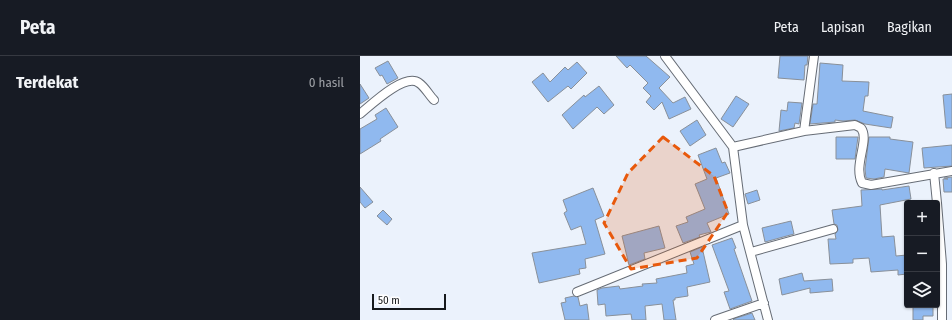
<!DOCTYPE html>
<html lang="id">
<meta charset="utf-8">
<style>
body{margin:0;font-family:"Fira Sans Condensed",sans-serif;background:#20242c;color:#f1f3f6}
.controls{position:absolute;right:12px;bottom:12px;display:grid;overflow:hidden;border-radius:4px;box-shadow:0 1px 3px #0004}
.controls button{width:36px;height:36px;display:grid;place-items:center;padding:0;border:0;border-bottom:1px solid #363941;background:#171b24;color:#f1f3f6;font:20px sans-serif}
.scale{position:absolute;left:12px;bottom:10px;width:74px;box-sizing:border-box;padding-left:4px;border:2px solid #16191c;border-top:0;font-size:11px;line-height:14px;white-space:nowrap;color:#16191c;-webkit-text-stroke:3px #fff;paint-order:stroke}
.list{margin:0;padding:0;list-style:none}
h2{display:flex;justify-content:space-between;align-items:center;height:52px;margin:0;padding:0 16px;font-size:17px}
h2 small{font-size:13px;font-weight:400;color:#9ea1a6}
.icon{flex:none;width:22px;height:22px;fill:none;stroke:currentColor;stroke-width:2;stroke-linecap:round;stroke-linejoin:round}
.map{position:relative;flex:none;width:592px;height:264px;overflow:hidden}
header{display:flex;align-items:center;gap:24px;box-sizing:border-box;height:56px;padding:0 20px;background:#171b24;border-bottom:1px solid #363941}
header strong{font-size:19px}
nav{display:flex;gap:22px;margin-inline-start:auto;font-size:14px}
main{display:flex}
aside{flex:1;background:#171b24}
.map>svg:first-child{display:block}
.building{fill:#90b9ef;stroke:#899099}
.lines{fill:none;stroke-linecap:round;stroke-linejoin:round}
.street-casing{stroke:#666c75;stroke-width:10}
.street{stroke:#fff;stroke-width:8}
.marked{fill:#e8590c;fill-opacity:0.2;stroke:#e8590c;stroke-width:3;stroke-dasharray:8 5;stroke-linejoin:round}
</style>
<header>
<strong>Peta</strong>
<nav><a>Peta</a><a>Lapisan</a><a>Bagikan</a></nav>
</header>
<main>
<aside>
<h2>Terdekat<small>0 hasil</small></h2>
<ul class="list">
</ul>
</aside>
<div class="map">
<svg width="592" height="264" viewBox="0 0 592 264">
<rect width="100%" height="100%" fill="#ebf2fc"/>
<path class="building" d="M 256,0 L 286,0 L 310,21 L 299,32 L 313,47 L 325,41 L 331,53 L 309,63 L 302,46 L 294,54 L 286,46 L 291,40 L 283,32 L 288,27 L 270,9 L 267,12 Z
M 420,0 L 448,0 L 447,9 L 445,9 L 444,24 L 418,22 Z
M 28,5 L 38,22 L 27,28 L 22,19 L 20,20 L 15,12 Z
M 217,6 L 227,17 L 211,33 L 208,30 L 188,46 L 172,26 L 183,17 L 190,26 L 205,11 L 208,14 Z
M 460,7 L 483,9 L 482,25 L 509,26 L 508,40 L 505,40 L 503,55 L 533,61 L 531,72 L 505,68 L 495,64 L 483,65 L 475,64 L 475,66 L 450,68 L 453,48 L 457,48 Z
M 0,28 L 9,42 L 0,48 Z
M 239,30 L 254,49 L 244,58 L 237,51 L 213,73 L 202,59 L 224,39 L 225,41 Z
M 592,38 L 592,72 L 586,72 L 583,39 Z
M 376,40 L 389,48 L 373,71 L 361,63 Z
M 428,46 L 442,47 L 439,68 L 435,67 L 434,72 L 419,75 L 421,54 L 427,55 Z
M 26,52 L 38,71 L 20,83 L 21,85 L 0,98 L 0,73 L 17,63 L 15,59 Z
M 337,64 L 346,79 L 330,90 L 320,75 Z
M 476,81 L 498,81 L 495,103 L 476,103 Z
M 509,81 L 530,81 L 530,83 L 553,86 L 549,117 L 525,113 L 524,121 L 514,123 L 506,122 L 505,113 Z
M 592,89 L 592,110 L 564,112 L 562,92 Z
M 356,92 L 362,107 L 365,106 L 370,117 L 356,122 L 369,158 L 347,167 L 351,176 L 339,179 L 340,181 L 323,187 L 316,170 L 328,166 L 326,161 L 345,153 L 335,128 L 347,123 L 338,99 Z
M 592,121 L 592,136 L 584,136 L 583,123 L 588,123 L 584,122 Z
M 549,130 L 551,143 L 520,149 L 522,181 L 534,180 L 536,200 L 547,199 L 547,218 L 538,219 L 538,214 L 511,216 L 509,202 L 493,203 L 493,207 L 470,208 L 468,183 L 476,183 L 475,178 L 478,174 L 477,169 L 474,168 L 472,154 L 502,150 L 501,134 L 522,133 L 522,134 Z
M 0,131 L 13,146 L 5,152 L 0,146 Z
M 233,132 L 244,160 L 235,164 L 245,198 L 225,203 L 226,212 L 219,213 L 220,218 L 179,227 L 172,197 L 226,188 L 221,170 L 211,174 L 204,157 L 207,155 L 203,144 Z
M 397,134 L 400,144 L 388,148 L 385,138 Z
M 23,154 L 32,163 L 27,169 L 17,160 Z
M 431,165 L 434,178 L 405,186 L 402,172 Z
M 299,170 L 305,192 L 284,197 L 285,203 L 269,209 L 262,180 Z
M 372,182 L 376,192 L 374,193 L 392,245 L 370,253 L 364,236 L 369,235 L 352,189 Z
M 342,191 L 350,226 L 327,231 L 328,240 L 315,242 L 315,244 L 313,244 L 316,264 L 304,264 L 302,248 L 285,250 L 286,264 L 272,264 L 271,258 L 246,260 L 245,248 L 238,249 L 237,234 L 242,232 L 259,230 L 260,233 L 283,230 L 282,228 L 297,227 L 296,223 L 327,217 L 326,210 L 334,208 L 330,196 Z
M 442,217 L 444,225 L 472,223 L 473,235 L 450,237 L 450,232 L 422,239 L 419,223 Z
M 214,240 L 218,241 L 220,250 L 227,248 L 229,264 L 205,264 L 201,247 L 206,246 L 205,242 Z
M 553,249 L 573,249 L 573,260 L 563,260 L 563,264 L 553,264 Z
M 392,257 L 395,264 L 374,264 L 373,263 Z"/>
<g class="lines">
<defs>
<path id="street" d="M 305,0 L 373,91 L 383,169 L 408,264
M 0,58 C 11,49 45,16 59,27 C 65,31 69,39 74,44
M 444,75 L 454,0
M 373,91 L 444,75 L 495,69 L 501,72 C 510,84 493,109 502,127 L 511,129 L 592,115
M 574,117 L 577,147
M 577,147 L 582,208 L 582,264
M 391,196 L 473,173
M 217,236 L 383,169
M 355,264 L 404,247"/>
</defs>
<use href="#street" class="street-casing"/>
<use href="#street" class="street"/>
</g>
<path class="marked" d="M 303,81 L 354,120 L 368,156 L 337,202 L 271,213 L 244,167 L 268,117 Z"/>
</svg>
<div class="controls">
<button>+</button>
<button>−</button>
<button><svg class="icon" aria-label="layers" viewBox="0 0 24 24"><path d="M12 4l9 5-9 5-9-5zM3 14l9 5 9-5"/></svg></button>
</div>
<div class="scale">50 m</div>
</div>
</main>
